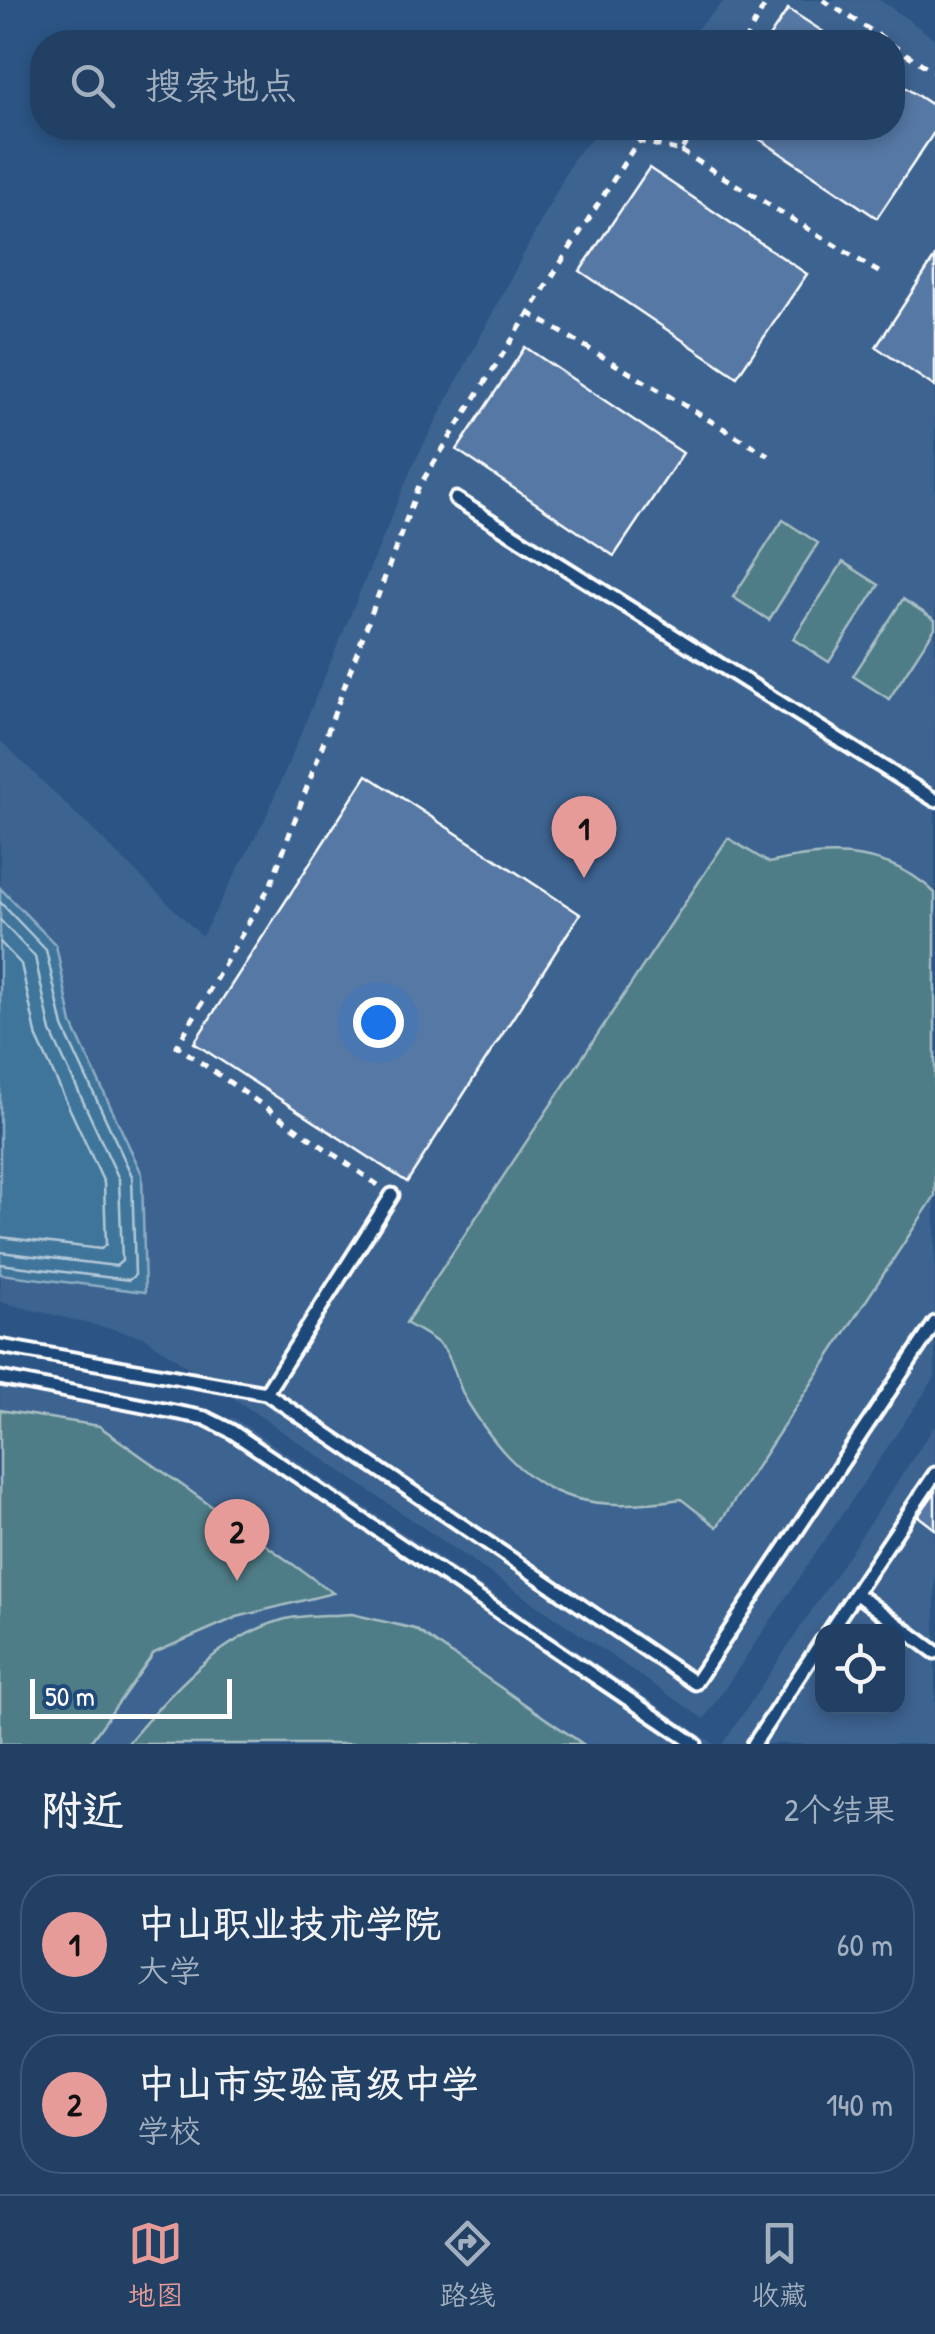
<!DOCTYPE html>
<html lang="zh">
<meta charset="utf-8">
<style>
body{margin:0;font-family:"Patrick Hand","LXGW WenKai TC",sans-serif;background:#29476a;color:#f1f3f6}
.controls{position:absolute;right:30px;bottom:30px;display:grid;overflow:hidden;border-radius:20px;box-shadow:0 5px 15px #0003}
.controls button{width:90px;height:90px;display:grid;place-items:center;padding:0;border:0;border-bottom:2px solid #3e5978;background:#214064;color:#f1f3f6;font:50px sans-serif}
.scale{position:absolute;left:30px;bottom:25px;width:202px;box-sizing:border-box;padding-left:10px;border:5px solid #fff;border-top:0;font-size:28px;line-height:35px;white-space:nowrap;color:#fff;-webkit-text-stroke:8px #1f4a7a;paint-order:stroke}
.you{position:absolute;left:378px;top:1022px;width:35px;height:35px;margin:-25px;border:8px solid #fff;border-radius:50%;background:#1a73e8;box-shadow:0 0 0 15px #1a73e833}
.badge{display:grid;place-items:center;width:65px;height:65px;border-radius:50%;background:#e69b98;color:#111;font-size:32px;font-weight:700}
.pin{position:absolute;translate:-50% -82px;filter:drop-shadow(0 2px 5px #0008)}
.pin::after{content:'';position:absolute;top:52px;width:35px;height:30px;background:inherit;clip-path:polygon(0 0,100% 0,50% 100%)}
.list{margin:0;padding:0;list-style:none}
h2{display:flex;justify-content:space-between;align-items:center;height:130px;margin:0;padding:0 40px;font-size:42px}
h2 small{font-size:32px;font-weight:400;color:#a2afbf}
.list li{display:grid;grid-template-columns:65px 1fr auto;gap:30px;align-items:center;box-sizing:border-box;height:140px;margin:0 20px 20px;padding:0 20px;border:2px solid #3e5978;border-radius:40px}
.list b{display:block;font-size:38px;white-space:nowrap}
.list p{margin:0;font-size:32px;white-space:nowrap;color:#a2afbf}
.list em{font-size:32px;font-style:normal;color:#a2afbf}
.icon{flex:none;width:55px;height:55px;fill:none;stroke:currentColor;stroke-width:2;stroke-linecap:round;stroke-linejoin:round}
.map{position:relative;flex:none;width:935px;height:1744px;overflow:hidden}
.search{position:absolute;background:#214064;box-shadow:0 5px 15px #0003;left:30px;right:30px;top:30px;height:110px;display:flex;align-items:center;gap:25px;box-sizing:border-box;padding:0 35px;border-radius:40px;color:#a2afbf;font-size:38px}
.sheet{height:450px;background:#214064}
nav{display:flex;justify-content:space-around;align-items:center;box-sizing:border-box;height:140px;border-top:2px solid #3e5978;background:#214064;font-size:28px;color:#a2afbf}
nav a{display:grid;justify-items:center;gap:5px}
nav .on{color:#e69b98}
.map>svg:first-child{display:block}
.built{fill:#3d6390;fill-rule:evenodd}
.green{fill:#4f7d87;stroke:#a7bec3;stroke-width:2.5}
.water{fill:#3f759b;stroke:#8cacc3;stroke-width:2.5}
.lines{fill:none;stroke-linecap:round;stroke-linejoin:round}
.shore{stroke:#b2c8d7;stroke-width:2.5}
.building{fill:#5678a4;stroke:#fff;stroke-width:2.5}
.service-casing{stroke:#fff;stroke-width:19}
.path{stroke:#fff;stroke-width:5;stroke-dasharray:8 8;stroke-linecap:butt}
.service{stroke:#1f4a7a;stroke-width:11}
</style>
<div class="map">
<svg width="935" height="1744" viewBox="0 0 935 1744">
<rect width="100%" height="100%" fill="#2c5585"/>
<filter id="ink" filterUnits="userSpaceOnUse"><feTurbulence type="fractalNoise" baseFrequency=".01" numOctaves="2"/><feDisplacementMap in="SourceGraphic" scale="20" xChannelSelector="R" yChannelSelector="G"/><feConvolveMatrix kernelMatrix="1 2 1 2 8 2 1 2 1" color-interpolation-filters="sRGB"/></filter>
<g filter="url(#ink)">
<path class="built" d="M 725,0 L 880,0 L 935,39 L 935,1377 L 704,1719 L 144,1337 L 0,1302 L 0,740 L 202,936 L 265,819 L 413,465 L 575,156 L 602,128 L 892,128 L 892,42 L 684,42 Z
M 0,1374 L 235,1419 L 714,1744 L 0,1744 Z
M 935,1425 L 935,1744 L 723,1744 ZM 822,1632 L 898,1632 L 898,1706 L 822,1706 Z"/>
<path class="green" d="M 783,520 L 818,543 L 769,620 L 733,597 Z
M 843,562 L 879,585 L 829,662 L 793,639 Z
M 903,599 L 935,620 L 935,628 L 889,699 L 853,676 Z
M 728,838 L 769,863 C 828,848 889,849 935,893 L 935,1196 L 717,1527 L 681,1499 C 571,1516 523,1493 465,1398 C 457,1383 454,1362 444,1349 C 435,1338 417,1330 406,1323 Z
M 0,1410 L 99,1426 L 333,1593 L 237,1617 L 154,1653 L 89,1744 L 0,1744 Z
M 352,1614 L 415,1629 L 583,1744 L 127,1744 C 171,1693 215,1640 282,1620 C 304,1614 330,1616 352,1614 Z"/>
<path class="water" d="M 0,888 L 56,945 L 72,1024 L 142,1174 L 145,1292 L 0,1274 Z"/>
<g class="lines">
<path class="shore" d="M 0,902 L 46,950 L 63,1027 L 132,1176 L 135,1275 L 129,1280 L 0,1264
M 0,920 L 35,957 L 51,1032 L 119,1179 L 122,1261 L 116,1266 L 0,1252
M 0,942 L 21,964 L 37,1038 L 104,1183 L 106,1244 L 101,1249 L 0,1237"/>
</g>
<path class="building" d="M 788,9 L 839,42 L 766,42 Z
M 892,79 L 935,107 L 935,131 L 877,218 L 743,128 L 892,128 Z
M 649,168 L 807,274 L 737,377 L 580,271 Z
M 935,257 L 935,387 L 876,347 Z
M 525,347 L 683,453 L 614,556 L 457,450 Z
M 367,775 L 580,914 L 407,1182 L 194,1043 Z
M 935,1492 L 935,1529 L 918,1516 Z"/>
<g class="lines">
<defs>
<path id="service" d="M 456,499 L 935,800
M 392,1195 L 266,1393 L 695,1683 L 935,1323
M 0,1346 L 266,1393
M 0,1378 L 205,1418 L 231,1431 L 695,1744
M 855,1593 L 935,1652
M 829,1632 L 935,1474
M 754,1744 L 822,1641"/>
</defs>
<use href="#service" class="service-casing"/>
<path class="path" d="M 823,0 L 889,42
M 744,42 L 768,0
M 892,45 L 935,72
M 681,151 L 885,276
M 529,313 L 768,455
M 378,1185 L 177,1046 L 271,884 L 418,488 L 638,141 L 681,151 L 695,128"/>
<use href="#service" class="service"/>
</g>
</g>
</svg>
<div class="controls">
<button><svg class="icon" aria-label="locate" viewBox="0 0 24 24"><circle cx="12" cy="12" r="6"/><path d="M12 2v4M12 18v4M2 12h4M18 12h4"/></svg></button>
</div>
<div class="scale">50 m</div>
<div class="you"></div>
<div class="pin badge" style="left:584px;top:878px">1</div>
<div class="pin badge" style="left:237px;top:1581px">2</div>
<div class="search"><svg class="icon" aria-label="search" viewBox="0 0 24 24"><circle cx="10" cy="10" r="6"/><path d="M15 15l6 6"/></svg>搜索地点</div>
</div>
<section class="sheet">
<h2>附近<small>2个结果</small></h2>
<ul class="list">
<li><span class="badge">1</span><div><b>中山职业技术学院</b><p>大学</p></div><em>60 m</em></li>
<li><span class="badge">2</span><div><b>中山市实验高级中学</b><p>学校</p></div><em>140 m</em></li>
</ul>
</section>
<nav>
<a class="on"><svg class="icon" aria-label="map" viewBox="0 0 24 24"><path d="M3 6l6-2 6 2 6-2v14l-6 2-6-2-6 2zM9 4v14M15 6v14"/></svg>地图</a>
<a><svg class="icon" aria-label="directions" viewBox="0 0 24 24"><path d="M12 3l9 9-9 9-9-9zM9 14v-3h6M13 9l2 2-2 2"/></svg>路线</a>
<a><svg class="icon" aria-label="saved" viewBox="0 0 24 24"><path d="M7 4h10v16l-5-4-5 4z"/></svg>收藏</a>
</nav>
